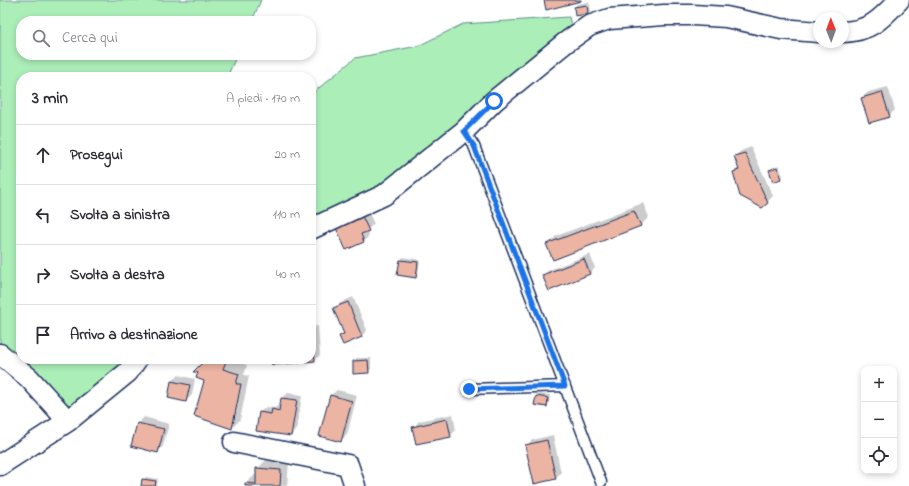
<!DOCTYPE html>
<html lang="it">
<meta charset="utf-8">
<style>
body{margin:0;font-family:"Indie Flower",sans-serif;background:#f7f7f7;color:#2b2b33}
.controls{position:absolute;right:12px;bottom:12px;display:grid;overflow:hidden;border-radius:8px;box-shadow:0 2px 6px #0003}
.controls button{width:36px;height:36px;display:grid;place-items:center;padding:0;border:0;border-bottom:1px solid #e1e1e2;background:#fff;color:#2b2b33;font:20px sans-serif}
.compass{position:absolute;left:813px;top:12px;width:36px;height:36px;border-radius:50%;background:#fff;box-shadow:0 2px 6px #0003;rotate:359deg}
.stop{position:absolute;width:12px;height:12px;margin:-9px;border:3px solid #1a73e8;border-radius:50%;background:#fff}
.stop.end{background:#1a73e8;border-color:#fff;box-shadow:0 1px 4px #0008}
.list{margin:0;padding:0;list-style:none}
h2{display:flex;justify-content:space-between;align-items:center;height:52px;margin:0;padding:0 16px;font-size:17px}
h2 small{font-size:13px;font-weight:400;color:#7c7c81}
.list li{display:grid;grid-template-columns:26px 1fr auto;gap:12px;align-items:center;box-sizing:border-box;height:60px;padding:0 16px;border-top:1px solid #e1e1e2}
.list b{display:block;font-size:15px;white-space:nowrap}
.list em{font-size:13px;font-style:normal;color:#7c7c81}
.icon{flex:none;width:22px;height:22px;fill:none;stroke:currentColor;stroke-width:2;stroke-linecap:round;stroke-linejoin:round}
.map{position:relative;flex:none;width:909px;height:486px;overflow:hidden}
.search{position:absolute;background:#fff;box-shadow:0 2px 6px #0003;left:16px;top:16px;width:300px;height:44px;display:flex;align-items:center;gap:10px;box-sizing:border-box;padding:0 14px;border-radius:16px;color:#7c7c81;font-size:15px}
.panel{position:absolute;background:#fff;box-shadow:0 2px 6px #0003;left:16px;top:72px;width:300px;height:292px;border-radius:16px}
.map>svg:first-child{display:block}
.green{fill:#abeeb8;stroke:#638e8b}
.shadow{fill:#0003}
.building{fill:#ecb4a2;stroke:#1b2f5e}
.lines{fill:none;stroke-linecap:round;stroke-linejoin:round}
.service-casing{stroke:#1b2f5e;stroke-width:13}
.minor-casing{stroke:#1b2f5e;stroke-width:23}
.service{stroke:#fff;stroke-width:10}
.minor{stroke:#fff;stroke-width:20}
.route{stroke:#1a73e8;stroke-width:5}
</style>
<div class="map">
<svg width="909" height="486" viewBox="0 0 909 486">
<rect width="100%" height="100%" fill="#fff"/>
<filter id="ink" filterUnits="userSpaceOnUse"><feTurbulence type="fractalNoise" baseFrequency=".025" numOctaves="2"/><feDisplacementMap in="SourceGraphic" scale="8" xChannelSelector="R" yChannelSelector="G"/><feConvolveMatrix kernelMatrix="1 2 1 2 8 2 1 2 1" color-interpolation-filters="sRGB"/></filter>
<g filter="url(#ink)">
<path class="green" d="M 0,0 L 261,0 L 252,21 L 21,21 L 21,55 L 237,55 L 227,77 L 21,77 L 21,359 L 128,359 L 71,407 L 0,347 Z
M 569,17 L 571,25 L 534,62 L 387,182 L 311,222 L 311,93 L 314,92 L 355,58 L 418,46 L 463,24 Z"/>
<path class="shadow" d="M 589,2 L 591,10 L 588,13 L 576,15 L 575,7 L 577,4 Z
M 888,87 L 895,110 L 889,116 L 862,98 L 868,92 Z
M 751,147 L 773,196 L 767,202 L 734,172 L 739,167 L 735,156 L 741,151 Z
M 779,165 L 783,176 L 781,178 L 770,171 L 773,168 Z
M 643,203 L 649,217 L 640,226 L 548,245 L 556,236 Z
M 368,211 L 374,224 L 367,230 L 369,236 L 364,241 L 337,228 Z
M 590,254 L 595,268 L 589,274 L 544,275 L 549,270 Z
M 403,257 L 420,260 L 418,274 L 416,277 L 399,274 L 401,260 Z
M 353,297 L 367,330 L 362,336 L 340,336 L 344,332 L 334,309 L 340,303 Z
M 318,326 L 320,355 L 315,360 L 272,359 L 311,359 L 311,327 Z
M 356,358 L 371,358 L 371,369 L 368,372 L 354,361 Z
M 207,359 L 231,359 L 231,360 L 247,365 L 244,375 L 249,376 L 240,420 L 232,428 L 205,381 Z
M 178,375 L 195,379 L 192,395 L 186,401 L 169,397 L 172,381 Z
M 337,390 L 357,395 L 347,435 L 341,440 L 331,395 Z
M 288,393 L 302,395 L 297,429 L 291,435 L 260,412 L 266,407 L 275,408 L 279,404 L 281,404 L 282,398 Z
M 539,394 L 550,395 L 549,403 L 547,406 L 537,397 Z
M 453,414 L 456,430 L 450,436 L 414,427 L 419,421 Z
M 144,417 L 169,424 L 163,446 L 158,452 L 132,445 L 138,423 Z
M 553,435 L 561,473 L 555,478 L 526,446 L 532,440 Z
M 266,460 L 289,462 L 287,486 L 246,486 L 246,483 L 255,475 L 257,475 L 257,469 Z
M 146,477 L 158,479 L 157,486 L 142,486 L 143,480 Z"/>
<path class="building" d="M 544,0 L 581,0 L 581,1 L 546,10 Z
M 587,5 L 588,14 L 575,16 L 574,7 Z
M 882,92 L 890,117 L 869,123 L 861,98 Z
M 745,153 L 768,203 L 762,208 L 740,196 L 733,172 L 739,170 L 734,156 Z
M 777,167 L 781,179 L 773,182 L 769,170 Z
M 634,211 L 641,226 L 553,260 L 546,244 Z
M 362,216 L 369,231 L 361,234 L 364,242 L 346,250 L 336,228 Z
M 584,259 L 590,274 L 549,291 L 542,275 Z
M 400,260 L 418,262 L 416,278 L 397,275 Z
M 348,302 L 362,337 L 343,345 L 339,336 L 344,334 L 333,308 Z
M 311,331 L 312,331 L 315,361 L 272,365 L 271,359 L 311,359 Z
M 206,359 L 222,359 L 226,361 L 223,369 L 239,374 L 236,384 L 241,384 L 232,429 L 194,416 L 204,381 L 196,378 L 198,372 L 193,372 Z
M 368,360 L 369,373 L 353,374 L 353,361 Z
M 171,381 L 190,385 L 186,402 L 168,398 Z
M 330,395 L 352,401 L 341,442 L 319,436 Z
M 536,396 L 548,398 L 547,407 L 534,405 Z
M 281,398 L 297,400 L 291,436 L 256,431 L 259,412 L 271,414 L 272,409 L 279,411 Z
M 447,419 L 451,437 L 416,444 L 412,427 Z
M 137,423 L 164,429 L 158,453 L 131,446 Z
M 547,440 L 556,479 L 534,484 L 525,445 Z
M 256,468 L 281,470 L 280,486 L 245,486 L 245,483 L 256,484 Z
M 142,479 L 156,481 L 155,486 L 141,486 Z"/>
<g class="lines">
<defs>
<path id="service" d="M 464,131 L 474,146 L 601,482
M 469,389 L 565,386"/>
<path id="minor" d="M 843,32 C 871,31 881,19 899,0
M 311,229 L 384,195 L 464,131 L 494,101 L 565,43 L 589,26 L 609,19 L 664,15 L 693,15 L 726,17 L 781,29 L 819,32
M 0,354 L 29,378 L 68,421
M 234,442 L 348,465 L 355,486
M 0,465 L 68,421 L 128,372 L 137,359"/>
</defs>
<use href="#service" class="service-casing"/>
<use href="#minor" class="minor-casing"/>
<use href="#service" class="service"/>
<use href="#minor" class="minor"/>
</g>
</g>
<g class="lines" filter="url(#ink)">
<path class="route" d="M 469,389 L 565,386 L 474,146 L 464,131 L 494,101"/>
</g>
</svg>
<div class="controls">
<button>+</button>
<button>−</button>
<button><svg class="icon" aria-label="locate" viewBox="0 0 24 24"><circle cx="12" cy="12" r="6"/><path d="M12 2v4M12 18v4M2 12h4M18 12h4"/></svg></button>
</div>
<svg class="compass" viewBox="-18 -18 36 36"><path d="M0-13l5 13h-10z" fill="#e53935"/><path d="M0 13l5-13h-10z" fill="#7c7c81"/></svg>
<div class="stop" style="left:494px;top:101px"></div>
<div class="stop end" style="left:469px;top:389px"></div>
<div class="search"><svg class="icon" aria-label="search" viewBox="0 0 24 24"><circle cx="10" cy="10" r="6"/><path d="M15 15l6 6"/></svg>Cerca qui</div>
<section class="panel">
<h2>3 min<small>A piedi · 170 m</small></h2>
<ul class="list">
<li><svg class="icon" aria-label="ahead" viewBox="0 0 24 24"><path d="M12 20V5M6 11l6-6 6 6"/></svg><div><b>Prosegui</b></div><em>20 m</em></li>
<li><svg class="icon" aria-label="left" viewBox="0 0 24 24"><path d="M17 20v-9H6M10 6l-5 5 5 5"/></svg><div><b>Svolta a sinistra</b></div><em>110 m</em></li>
<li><svg class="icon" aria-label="right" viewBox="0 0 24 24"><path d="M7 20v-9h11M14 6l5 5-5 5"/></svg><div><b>Svolta a destra</b></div><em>40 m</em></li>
<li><svg class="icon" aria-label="arrive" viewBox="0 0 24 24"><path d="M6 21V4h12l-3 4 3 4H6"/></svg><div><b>Arrivo a destinazione</b></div></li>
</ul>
</section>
</div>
